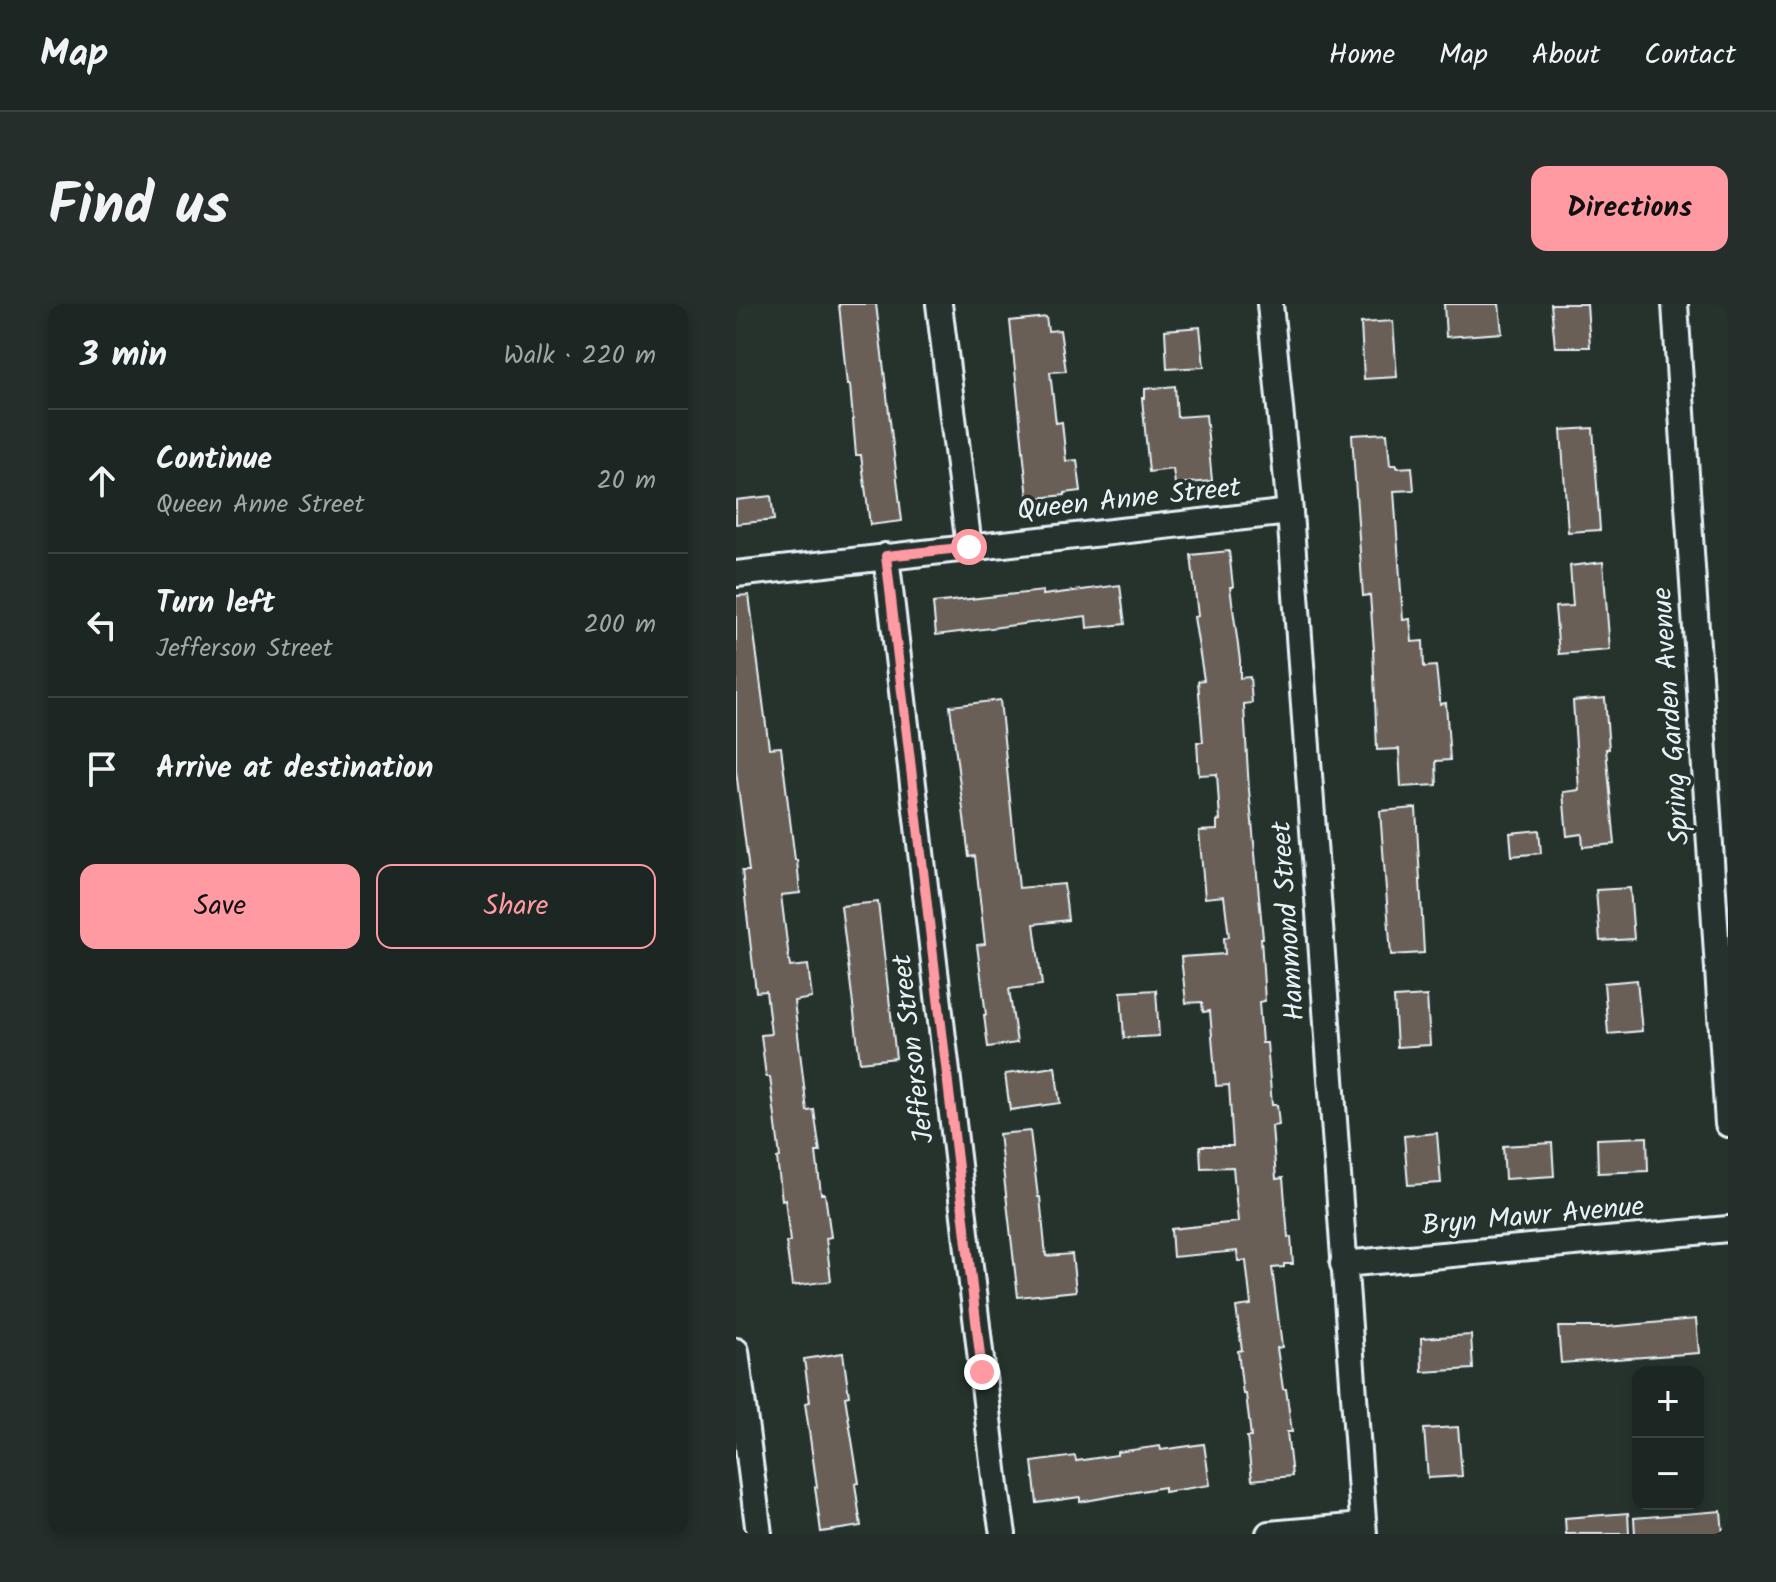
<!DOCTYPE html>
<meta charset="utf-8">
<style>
body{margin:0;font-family:Kalam,sans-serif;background:#252e2a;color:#f1f3f6}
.controls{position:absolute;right:24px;bottom:24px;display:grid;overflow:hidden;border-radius:16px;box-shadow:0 4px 12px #0003}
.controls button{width:72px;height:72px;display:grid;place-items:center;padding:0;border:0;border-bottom:2px solid #3a4340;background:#1c2622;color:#f1f3f6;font:40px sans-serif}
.stop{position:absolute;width:24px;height:24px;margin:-18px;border:6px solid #ff9aa2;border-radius:50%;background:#fff}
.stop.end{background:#ff9aa2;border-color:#fff;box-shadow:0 2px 8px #0008}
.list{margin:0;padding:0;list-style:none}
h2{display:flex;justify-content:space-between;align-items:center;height:104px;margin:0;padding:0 32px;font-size:34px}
h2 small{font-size:26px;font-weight:400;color:#a0a5a5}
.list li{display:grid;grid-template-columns:52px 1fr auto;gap:24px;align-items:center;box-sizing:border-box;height:144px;padding:0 32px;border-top:2px solid #3a4340}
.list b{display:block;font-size:30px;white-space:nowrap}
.list p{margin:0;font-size:26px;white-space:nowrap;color:#a0a5a5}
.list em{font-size:26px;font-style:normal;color:#a0a5a5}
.actions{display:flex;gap:16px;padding:24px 32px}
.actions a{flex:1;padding:18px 0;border:2px solid #ff9aa2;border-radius:16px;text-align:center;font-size:28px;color:#ff9aa2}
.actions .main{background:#ff9aa2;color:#111}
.icon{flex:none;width:44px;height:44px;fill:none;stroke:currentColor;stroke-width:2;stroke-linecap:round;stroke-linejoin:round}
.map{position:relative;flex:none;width:992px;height:1230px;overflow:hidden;border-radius:16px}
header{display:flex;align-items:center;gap:48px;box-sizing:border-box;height:112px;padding:0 40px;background:#1c2622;border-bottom:2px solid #3a4340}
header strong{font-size:38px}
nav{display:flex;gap:44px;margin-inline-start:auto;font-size:28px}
.intro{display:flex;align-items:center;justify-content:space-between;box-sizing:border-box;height:192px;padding:0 48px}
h1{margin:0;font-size:56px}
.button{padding:20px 36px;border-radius:16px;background:#ff9aa2;color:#111;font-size:28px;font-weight:700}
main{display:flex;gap:48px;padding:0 48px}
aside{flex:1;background:#1c2622;border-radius:16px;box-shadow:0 4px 12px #0003}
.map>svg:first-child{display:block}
.building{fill:#6a5f56;stroke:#e8f1f8;stroke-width:2}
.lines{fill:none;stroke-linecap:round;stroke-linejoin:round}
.street-casing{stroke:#e8f1f8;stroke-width:30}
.street{stroke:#26332d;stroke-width:24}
.route{stroke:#ff9aa2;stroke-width:10}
.labels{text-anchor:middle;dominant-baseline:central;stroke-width:7;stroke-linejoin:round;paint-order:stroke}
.street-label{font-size:28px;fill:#e8f1f8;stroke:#26332d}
</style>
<header>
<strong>Map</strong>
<nav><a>Home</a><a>Map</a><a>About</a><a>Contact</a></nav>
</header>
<div class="intro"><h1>Find us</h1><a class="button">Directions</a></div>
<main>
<aside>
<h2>3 min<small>Walk · 220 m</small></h2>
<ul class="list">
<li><svg class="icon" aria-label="ahead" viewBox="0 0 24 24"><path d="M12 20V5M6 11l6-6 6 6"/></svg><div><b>Continue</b><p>Queen Anne Street</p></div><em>20 m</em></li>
<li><svg class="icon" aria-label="left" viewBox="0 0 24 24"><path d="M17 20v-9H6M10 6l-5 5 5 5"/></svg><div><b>Turn left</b><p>Jefferson Street</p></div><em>200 m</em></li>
<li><svg class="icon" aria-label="arrive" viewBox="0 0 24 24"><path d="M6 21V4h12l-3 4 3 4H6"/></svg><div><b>Arrive at destination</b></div></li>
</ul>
<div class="actions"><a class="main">Save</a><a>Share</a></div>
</aside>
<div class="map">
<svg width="992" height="1230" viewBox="0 0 992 1230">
<rect width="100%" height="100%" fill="#26332d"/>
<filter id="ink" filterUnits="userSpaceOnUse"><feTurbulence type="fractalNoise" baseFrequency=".0125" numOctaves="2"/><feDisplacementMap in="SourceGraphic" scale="16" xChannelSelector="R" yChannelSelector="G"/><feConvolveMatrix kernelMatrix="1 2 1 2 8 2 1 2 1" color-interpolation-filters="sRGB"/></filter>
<g filter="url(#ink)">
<path class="building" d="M 103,0 L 140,0 L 166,217 L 134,221 L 125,151 L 120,151 L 114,81 L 111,81 Z
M 708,0 L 763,0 L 766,29 L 710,33 Z
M 815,0 L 851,0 L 854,43 L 819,43 Z
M 310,13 L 312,27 L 324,26 L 330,67 L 314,68 L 320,119 L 326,118 L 330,157 L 341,156 L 345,187 L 329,189 L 329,191 L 292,195 L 274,17 Z
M 657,17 L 661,73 L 628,75 L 625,19 Z
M 464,23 L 468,63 L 431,65 L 429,26 Z
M 439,82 L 441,113 L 470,111 L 476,177 L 439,180 L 437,165 L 413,168 L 406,94 L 409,94 L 409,85 Z
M 857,124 L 864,226 L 832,228 L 825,126 Z
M 651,129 L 654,161 L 661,161 L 661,164 L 676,163 L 678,186 L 658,187 L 667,316 L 674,315 L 676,338 L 687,337 L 688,363 L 700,362 L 704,400 L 710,399 L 714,456 L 700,457 L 701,481 L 665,483 L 663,445 L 641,446 L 637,346 L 638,346 L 634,291 L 627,292 L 616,131 Z
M 35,192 L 38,216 L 0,220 L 0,196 Z
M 493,247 L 497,283 L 494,283 L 504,356 L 504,374 L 514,373 L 516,399 L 508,400 L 508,403 L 513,486 L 527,634 L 525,634 L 529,697 L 523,698 L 526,739 L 531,739 L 536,801 L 541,801 L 543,821 L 536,822 L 540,875 L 547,874 L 552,933 L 555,933 L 557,960 L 548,960 L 548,963 L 536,964 L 546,1043 L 541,1044 L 547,1085 L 550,1085 L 556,1128 L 551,1128 L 556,1172 L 516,1176 L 511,1133 L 515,1133 L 510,1090 L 507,1090 L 502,1047 L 506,1046 L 500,1003 L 515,1001 L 510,957 L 502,957 L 501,947 L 437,953 L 435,925 L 502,918 L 497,863 L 465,864 L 464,842 L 497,842 L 493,781 L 480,782 L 474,707 L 467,708 L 466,698 L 450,699 L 445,653 L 489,650 L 488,634 L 493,633 L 488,592 L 469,594 L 463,527 L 481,526 L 481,517 L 484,516 L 481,470 L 463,471 L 461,438 L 467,438 L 462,377 L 468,376 L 458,313 L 462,312 L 455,251 Z
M 867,258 L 874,346 L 823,350 L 819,303 L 837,302 L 834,262 Z
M 384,281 L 389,320 L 351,324 L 350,312 L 200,331 L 197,299 L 307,287 L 307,291 Z
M 13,291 L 33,444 L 45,443 L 59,556 L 61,556 L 64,589 L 45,591 L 54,663 L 72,661 L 76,694 L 58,697 L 71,807 L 78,806 L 84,848 L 80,848 L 85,890 L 89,890 L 95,933 L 90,934 L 95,977 L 56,982 L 50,938 L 54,938 L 49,895 L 46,896 L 41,854 L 44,853 L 34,773 L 30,773 L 25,731 L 35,730 L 30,687 L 20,688 L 6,567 L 13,567 L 0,467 L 0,292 Z
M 869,394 L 873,445 L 870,445 L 879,540 L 847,543 L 846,530 L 831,532 L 827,488 L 843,486 L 837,397 Z
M 264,396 L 283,584 L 328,580 L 332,616 L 298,620 L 306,681 L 273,685 L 281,739 L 252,743 L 248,711 L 250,711 L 241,641 L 249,640 L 239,552 L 233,553 L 214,402 Z
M 680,504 L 688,649 L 655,651 L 644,507 Z
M 803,526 L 805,549 L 776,552 L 774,529 Z
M 894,584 L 898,635 L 864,637 L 860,586 Z
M 142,598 L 160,754 L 124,758 L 105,602 Z
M 901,676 L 906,727 L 872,730 L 868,679 Z
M 420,686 L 423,732 L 388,734 L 385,688 Z
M 691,692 L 694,741 L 661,743 L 658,694 Z
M 319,763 L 324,799 L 274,806 L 269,770 Z
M 294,827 L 302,893 L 304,893 L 310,952 L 336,950 L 340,987 L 282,993 L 263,830 Z
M 701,829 L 705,879 L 672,881 L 668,832 Z
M 911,833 L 912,867 L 862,869 L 861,835 Z
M 816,839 L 818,872 L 769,875 L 767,842 Z
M 960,1015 L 963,1049 L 825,1059 L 822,1023 L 871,1023 Z
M 735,1031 L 737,1065 L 686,1068 L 685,1034 Z
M 107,1049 L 113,1092 L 109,1093 L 123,1179 L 119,1180 L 125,1222 L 85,1228 L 79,1183 L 81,1183 L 69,1099 L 74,1098 L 68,1055 Z
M 722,1123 L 726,1172 L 692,1174 L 688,1125 Z
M 468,1140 L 474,1181 L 428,1188 L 428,1183 L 344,1198 L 344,1193 L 301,1199 L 296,1158 L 339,1152 L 340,1157 L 381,1151 L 381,1148 L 424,1142 L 425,1146 Z
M 985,1207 L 987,1230 L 899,1230 L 898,1214 Z
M 892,1209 L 893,1230 L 830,1230 L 829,1214 Z"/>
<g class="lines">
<defs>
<path id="street" d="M 203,0 L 233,243
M 534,0 L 554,208 L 628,1230
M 939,0 L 992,820
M 150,252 L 261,1191 L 267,1230
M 0,270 L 554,208
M 607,960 L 992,925
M 0,1047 L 23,1230
M 533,1230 L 627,1222"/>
</defs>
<use href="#street" class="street-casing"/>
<use href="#street" class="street"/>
</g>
</g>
<g class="lines" filter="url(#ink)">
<path class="route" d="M 233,243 L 150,252 L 246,1068"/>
</g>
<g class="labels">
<g class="street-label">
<text transform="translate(393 196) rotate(-6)">Queen Anne Street</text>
<text transform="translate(936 412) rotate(-94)">Spring Garden Avenue</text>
<text transform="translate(553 617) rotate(-94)">Hammond Street</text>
<text transform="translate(178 745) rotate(-97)">Jefferson Street</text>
<text transform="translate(797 913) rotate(-5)">Bryn Mawr Avenue</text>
</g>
</g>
</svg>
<div class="controls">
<button>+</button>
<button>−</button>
</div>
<div class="stop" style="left:233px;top:243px"></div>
<div class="stop end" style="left:246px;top:1068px"></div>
</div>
</main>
